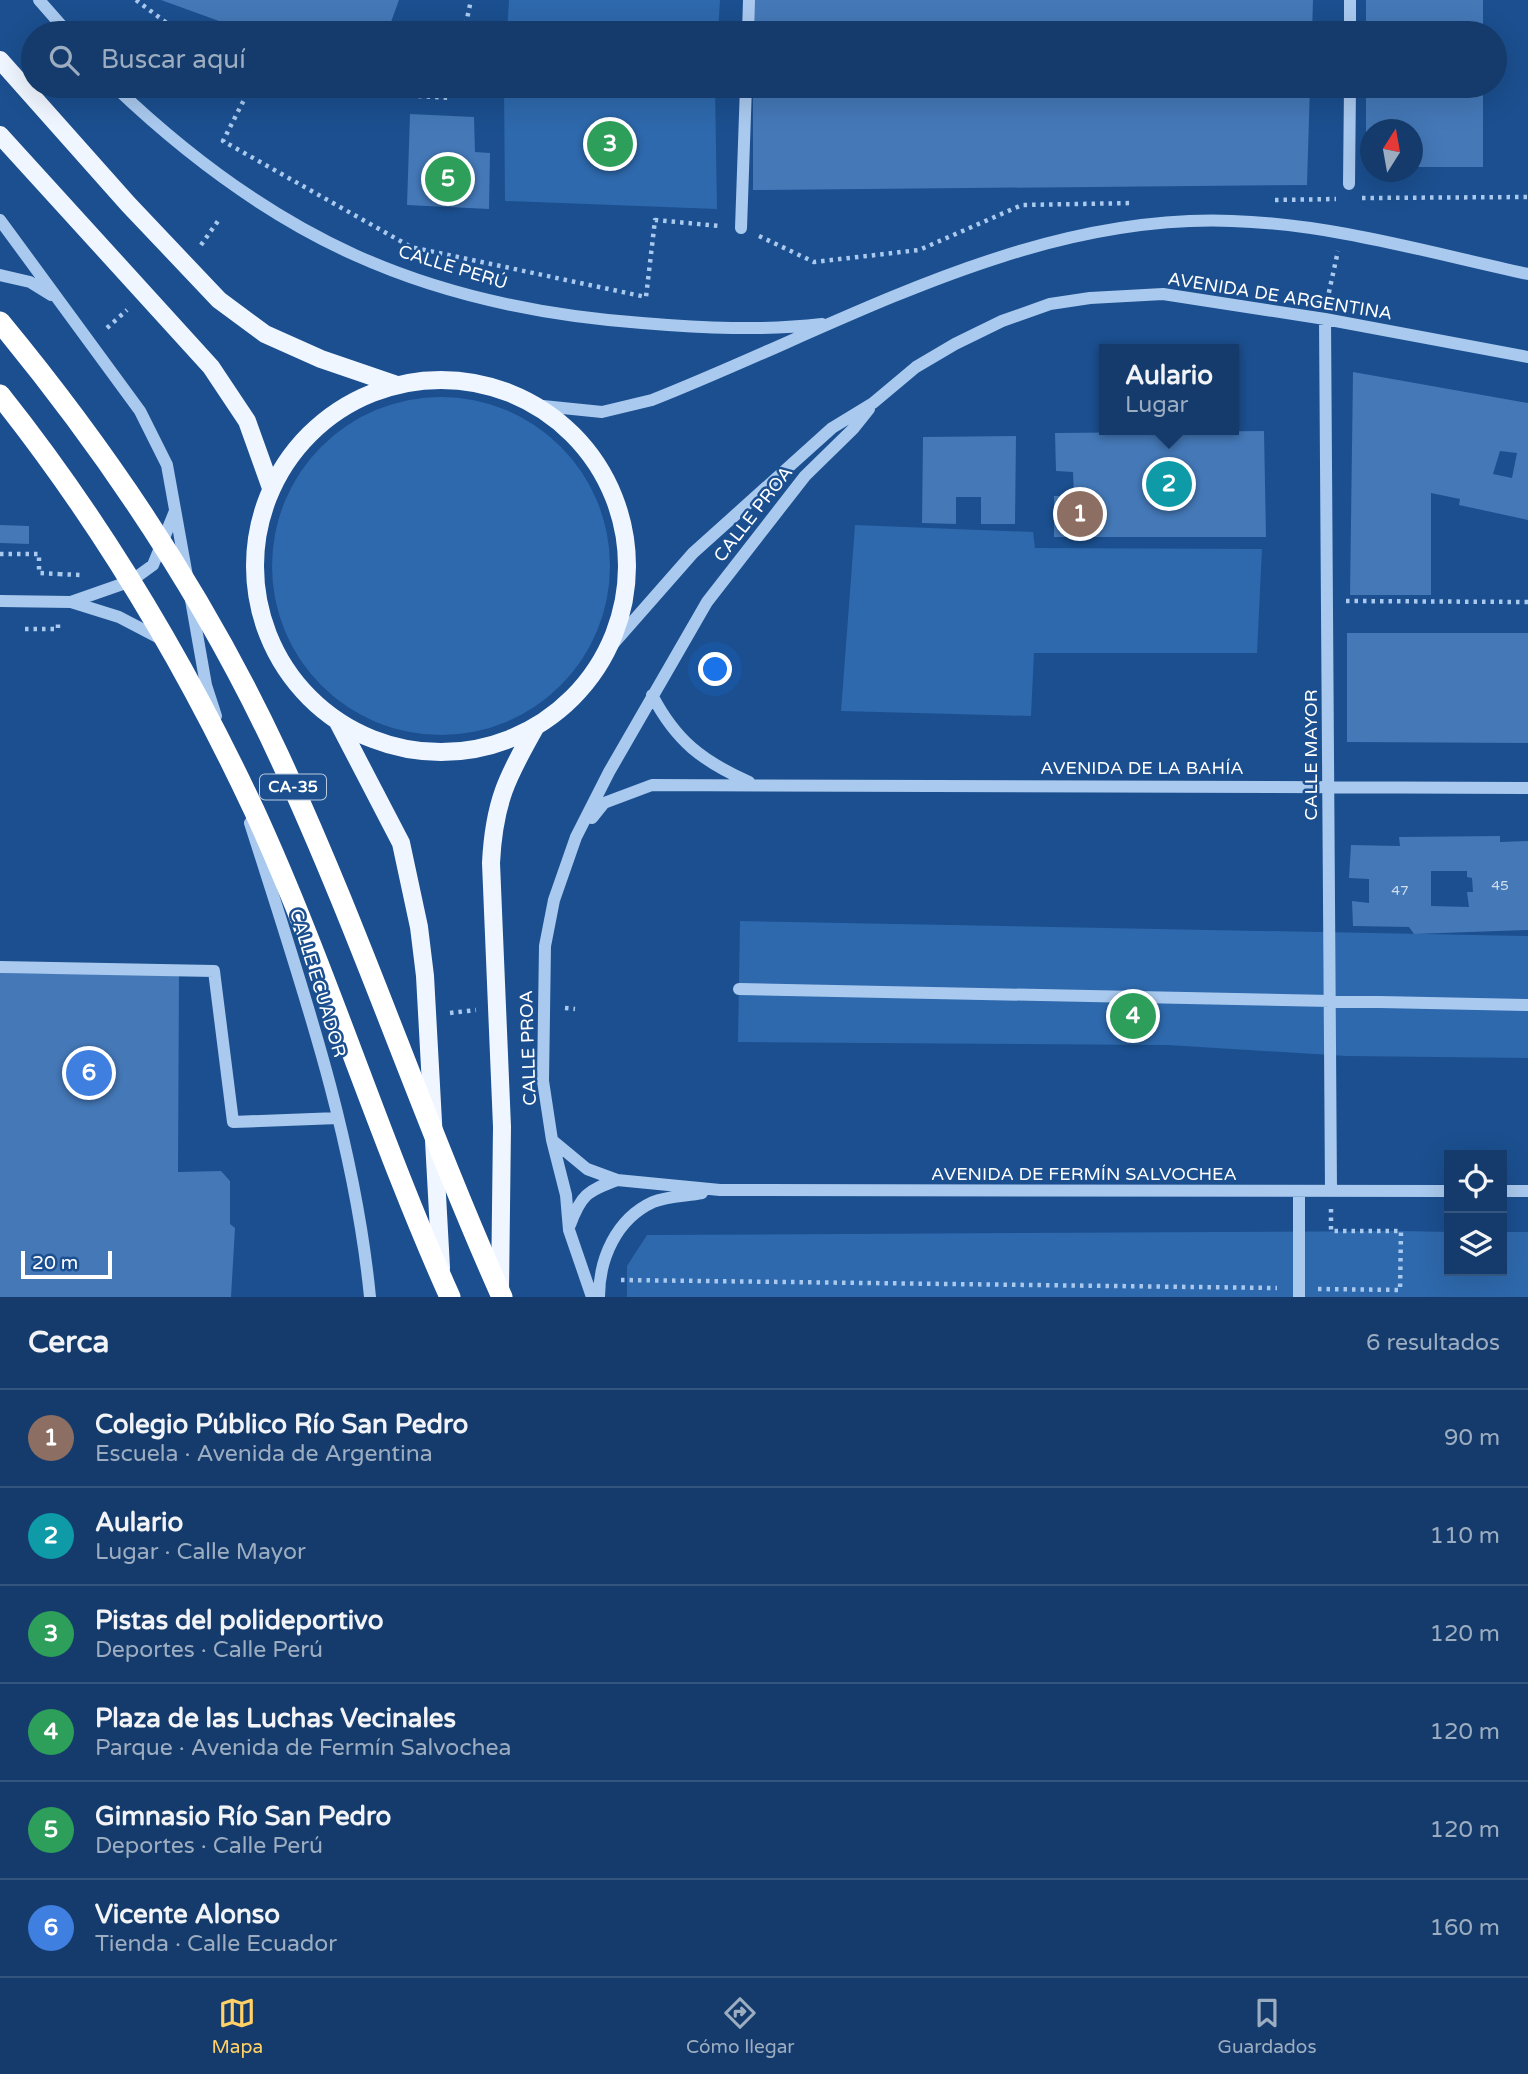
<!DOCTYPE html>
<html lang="es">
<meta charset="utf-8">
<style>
body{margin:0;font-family:"Varela Round",sans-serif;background:#214673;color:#f1f3f6}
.controls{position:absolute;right:21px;bottom:21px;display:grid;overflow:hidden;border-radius:0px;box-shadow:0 7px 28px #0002}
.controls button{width:63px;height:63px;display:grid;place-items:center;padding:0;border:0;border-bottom:2px solid #33557e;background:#143b6b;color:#f1f3f6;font:35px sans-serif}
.compass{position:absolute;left:1360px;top:119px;width:63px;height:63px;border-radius:50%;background:#143b6b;box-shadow:0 7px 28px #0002;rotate:11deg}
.scale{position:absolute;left:21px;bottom:18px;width:91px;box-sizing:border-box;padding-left:7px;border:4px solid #fff;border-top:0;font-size:19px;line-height:24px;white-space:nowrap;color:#fff;-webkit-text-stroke:5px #1b4f8f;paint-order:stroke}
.you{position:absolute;left:716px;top:670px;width:24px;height:24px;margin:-18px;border:5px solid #fff;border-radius:50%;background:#1a73e8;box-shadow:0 0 0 10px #1a73e833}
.badge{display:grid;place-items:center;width:46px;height:46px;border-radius:50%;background:#ffd166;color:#fff;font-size:23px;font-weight:700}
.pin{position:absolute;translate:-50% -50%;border:4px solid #fff;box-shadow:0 2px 7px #0006}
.popup{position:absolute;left:1099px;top:344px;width:140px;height:91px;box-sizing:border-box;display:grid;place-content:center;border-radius:0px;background:#143b6b;filter:drop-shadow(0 2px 5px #0005);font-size:23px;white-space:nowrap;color:#9dadc1}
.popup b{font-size:26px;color:#f1f3f6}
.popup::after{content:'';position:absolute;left:50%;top:100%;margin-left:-14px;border:14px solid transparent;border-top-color:#143b6b}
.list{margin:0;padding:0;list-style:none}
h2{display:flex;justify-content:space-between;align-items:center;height:91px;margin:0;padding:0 28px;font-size:30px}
h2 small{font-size:23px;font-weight:400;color:#9dadc1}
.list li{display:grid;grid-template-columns:46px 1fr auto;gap:21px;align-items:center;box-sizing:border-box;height:98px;padding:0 28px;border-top:2px solid #33557e}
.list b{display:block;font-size:26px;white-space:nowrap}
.list p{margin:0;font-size:23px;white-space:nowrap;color:#9dadc1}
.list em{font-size:23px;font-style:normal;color:#9dadc1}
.icon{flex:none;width:38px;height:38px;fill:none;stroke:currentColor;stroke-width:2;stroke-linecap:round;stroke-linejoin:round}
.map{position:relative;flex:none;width:1528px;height:1297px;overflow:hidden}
.search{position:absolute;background:#143b6b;box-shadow:0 7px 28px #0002;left:21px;right:21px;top:21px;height:77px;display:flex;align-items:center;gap:18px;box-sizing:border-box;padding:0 24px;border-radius:38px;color:#9dadc1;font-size:26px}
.sheet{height:679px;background:#143b6b}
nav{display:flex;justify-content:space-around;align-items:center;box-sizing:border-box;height:98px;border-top:2px solid #33557e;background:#143b6b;font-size:19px;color:#9dadc1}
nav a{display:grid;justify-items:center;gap:4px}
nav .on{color:#ffd166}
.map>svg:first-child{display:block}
.green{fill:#2e69ad}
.building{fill:#4478b7;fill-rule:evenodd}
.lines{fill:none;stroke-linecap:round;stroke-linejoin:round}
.path{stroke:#a9c9ee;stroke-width:4.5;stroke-dasharray:3.5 5;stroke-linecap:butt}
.minor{stroke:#a9c9ee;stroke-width:12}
.major{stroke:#f0f6ff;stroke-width:18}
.highway-bridge{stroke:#fff;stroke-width:21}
.labels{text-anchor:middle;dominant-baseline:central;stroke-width:5;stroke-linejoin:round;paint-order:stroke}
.number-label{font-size:14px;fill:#d0dded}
.shield{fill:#1b4f8f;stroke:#bbcadd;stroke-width:2}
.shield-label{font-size:16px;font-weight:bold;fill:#fff}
.street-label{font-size:18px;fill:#fff;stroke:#1b4f8f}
</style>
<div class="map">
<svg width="1528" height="1297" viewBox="0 0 1528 1297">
<rect width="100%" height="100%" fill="#1b4f8f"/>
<path class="green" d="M 509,0 L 720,0 L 718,33 L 507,33 Z
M 504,86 L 715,86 L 717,209 L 505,201 Z
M272 566a169 169 0 1 1 338 0a169 169 0 1 1-338 0Z
M 855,525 L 1033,532 L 1035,548 L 1262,549 L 1257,653 L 1034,653 L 1031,716 L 841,711 Z
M 740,921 L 1528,936 L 1528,1058 L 1347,1056 L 1168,1045 L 738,1042 Z
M 1401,1231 L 1449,1232 L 1449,1271 L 1502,1271 L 1502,1232 L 1528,1232 L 1528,1297 L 627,1297 L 627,1266 L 647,1235 Z"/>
<path class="building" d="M 161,0 L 399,0 L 387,33 L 240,33 L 241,29 Z
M 754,0 L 1313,0 L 1312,33 L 754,33 Z
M 1366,0 L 1483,0 L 1483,33 L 1366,33 Z
M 753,86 L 1310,86 L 1307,185 L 753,190 Z
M 1366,86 L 1483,86 L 1483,167 L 1412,167 L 1412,130 L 1370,130 L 1370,167 L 1366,167 Z
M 410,114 L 474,117 L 475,152 L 490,153 L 489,209 L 407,205 Z
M 1353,372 L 1528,403 L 1528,520 L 1459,505 L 1460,499 L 1431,493 L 1431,595 L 1350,595 ZM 1500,451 L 1517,453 L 1512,478 L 1493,474 Z
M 1264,431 L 1266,537 L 1054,537 L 1054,496 L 1074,496 L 1073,472 L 1056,471 L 1055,433 Z
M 1016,436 L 1015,524 L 981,524 L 981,497 L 956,497 L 956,524 L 922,523 L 923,437 Z
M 0,525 L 29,526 L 29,544 L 0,543 Z
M 1347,633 L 1528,633 L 1528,743 L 1347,742 Z
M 1500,836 L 1500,842 L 1528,841 L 1528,930 L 1414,934 L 1409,927 L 1353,926 L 1352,901 L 1369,903 L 1369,879 L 1349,878 L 1351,845 L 1400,846 L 1399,837 ZM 1431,871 L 1467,871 L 1467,877 L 1472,878 L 1473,892 L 1467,892 L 1469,907 L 1431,906 Z
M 0,973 L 179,975 L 178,1172 L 221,1171 L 230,1181 L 230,1224 L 235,1228 L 231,1297 L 0,1297 Z"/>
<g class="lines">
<path class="path" d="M 136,0 L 180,33
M 464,33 L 471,0
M 251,86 L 223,141 L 411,247 L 646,297 L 655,220 L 720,226
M 257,86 L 451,98 L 454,86
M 1362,198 L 1528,197
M 1275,200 L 1336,199
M 759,236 L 814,262 L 919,250 L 1022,205 L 1133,203
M 201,245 L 218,221
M 1327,301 L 1338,251
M 107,328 L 127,310
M 0,554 L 39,554 L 39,573 L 59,574
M 59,574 L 81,575
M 1346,601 L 1528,602
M 25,629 L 58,629 L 58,621
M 565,1008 L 575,1009
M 450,1013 L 476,1010
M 621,1280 L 1277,1288
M 1318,1289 L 1400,1290 L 1401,1231 L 1331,1231 L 1331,1209"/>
<path class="minor" d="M 39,0 L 68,33
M 748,33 L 749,0
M 1350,33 L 1350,0
M 114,86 C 272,237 423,307 642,323 C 703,328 761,331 822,324
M 1349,184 L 1350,86
M 0,220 L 140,411 L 167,465 L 187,576
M 741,228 L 746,86
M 0,275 L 30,282 L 51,295
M 1325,319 L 1331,1191
M 533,405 L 602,412 L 652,400 C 838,327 1026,213 1232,221 C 1333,224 1430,253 1528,274
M 191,600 L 206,685 L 216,716
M 0,601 L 71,602 L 119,617 L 163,640
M 71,602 L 131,581 L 153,565 L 175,511
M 606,652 L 693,553 L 832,428 L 873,403 L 916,367 L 955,344 L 1002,321 L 1050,304 L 1090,298 L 1163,294 L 1325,319 L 1528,357
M 652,695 C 676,741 702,761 749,782
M 592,818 L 604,803 L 652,785 L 1528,788
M 250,823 C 299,978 354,1134 370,1297
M 0,967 L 214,971 L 233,1122 L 338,1118
M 739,989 L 1528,1005
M 552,1140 L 587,1169 L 617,1180 L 720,1190 L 1449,1191
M 1502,1191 L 1528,1191
M 570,1225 C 581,1195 587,1191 617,1180
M 592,1297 L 569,1230 L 566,1195 L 552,1140 L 543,1081 L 545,946 L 554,900 L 576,837 L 609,772 L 707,602 L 805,476 L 853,429 L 869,409
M 599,1297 C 599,1259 616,1219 653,1202 C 667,1196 687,1196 702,1193
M 1299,1297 L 1299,1192"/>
<path class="major" d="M 0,60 L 128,204 L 219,300 L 265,334 L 321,359 L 397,385
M 0,135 L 211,367 L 247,421 L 271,488
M255 566a186 186 0 1 1 372 0a186 186 0 1 1-372 0Z
M 337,720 L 401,843 L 419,927 L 425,976 L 441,1268
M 500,1290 L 502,1127 L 491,863 C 494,802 507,777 536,726"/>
<path class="highway-bridge" d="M 0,322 C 109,454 206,599 278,754 C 361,932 422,1118 502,1297
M 0,395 C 101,522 185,663 254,810 C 327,969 378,1137 450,1297"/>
</g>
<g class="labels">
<g class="number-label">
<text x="1500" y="885">45</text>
<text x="1400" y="890">47</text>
</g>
<rect class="shield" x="260" y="774.5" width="66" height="25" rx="5"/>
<g class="shield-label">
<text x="293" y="787">CA-35</text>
</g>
<g class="street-label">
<text transform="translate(453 267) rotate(17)">CALLE PERÚ</text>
<text transform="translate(1280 296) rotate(9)">AVENIDA DE ARGENTINA</text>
<text transform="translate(753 514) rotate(-52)">CALLE PROA</text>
<text transform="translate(1311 755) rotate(-90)">CALLE MAYOR</text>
<text x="1142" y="768">AVENIDA DE LA BAHÍA</text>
<text transform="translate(318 983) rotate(73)">CALLE ECUADOR</text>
<text transform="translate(528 1048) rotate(-92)">CALLE PROA</text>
<text x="1084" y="1174">AVENIDA DE FERMÍN SALVOCHEA</text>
</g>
</g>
</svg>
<div class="controls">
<button><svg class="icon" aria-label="locate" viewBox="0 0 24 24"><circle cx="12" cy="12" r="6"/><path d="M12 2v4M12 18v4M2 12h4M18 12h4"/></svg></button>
<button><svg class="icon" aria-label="layers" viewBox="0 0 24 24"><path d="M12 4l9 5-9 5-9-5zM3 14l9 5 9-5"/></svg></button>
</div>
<svg class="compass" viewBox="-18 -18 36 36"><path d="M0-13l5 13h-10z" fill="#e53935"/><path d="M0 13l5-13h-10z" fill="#9dadc1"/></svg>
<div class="scale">20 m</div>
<div class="you"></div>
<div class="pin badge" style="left:1080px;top:514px;background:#8d6e63">1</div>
<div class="pin badge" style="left:1169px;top:484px;background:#0f9aa8">2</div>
<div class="popup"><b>Aulario</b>Lugar</div>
<div class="pin badge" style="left:610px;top:144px;background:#2e9e5b">3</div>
<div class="pin badge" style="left:1133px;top:1016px;background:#2e9e5b">4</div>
<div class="pin badge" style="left:448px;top:179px;background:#2e9e5b">5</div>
<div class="pin badge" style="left:89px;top:1073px;background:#3f7fe0">6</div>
<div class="search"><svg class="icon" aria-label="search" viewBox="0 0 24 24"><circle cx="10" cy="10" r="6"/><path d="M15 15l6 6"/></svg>Buscar aquí</div>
</div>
<section class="sheet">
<h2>Cerca<small>6 resultados</small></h2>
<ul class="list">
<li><span class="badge" style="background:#8d6e63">1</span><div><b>Colegio Público Río San Pedro</b><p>Escuela · Avenida de Argentina</p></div><em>90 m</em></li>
<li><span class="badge" style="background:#0f9aa8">2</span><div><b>Aulario</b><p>Lugar · Calle Mayor</p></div><em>110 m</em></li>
<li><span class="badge" style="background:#2e9e5b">3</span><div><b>Pistas del polideportivo</b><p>Deportes · Calle Perú</p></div><em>120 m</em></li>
<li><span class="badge" style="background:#2e9e5b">4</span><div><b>Plaza de las Luchas Vecinales</b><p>Parque · Avenida de Fermín Salvochea</p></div><em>120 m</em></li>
<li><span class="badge" style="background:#2e9e5b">5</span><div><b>Gimnasio Río San Pedro</b><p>Deportes · Calle Perú</p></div><em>120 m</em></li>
<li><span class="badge" style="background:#3f7fe0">6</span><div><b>Vicente Alonso</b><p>Tienda · Calle Ecuador</p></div><em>160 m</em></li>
</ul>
</section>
<nav>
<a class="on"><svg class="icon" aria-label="map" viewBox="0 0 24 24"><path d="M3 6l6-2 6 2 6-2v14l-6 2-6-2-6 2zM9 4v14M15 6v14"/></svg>Mapa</a>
<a><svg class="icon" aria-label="directions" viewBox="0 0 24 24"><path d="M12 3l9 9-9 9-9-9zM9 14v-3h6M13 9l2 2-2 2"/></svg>Cómo llegar</a>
<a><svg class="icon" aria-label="saved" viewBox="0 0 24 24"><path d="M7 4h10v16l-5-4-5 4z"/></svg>Guardados</a>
</nav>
